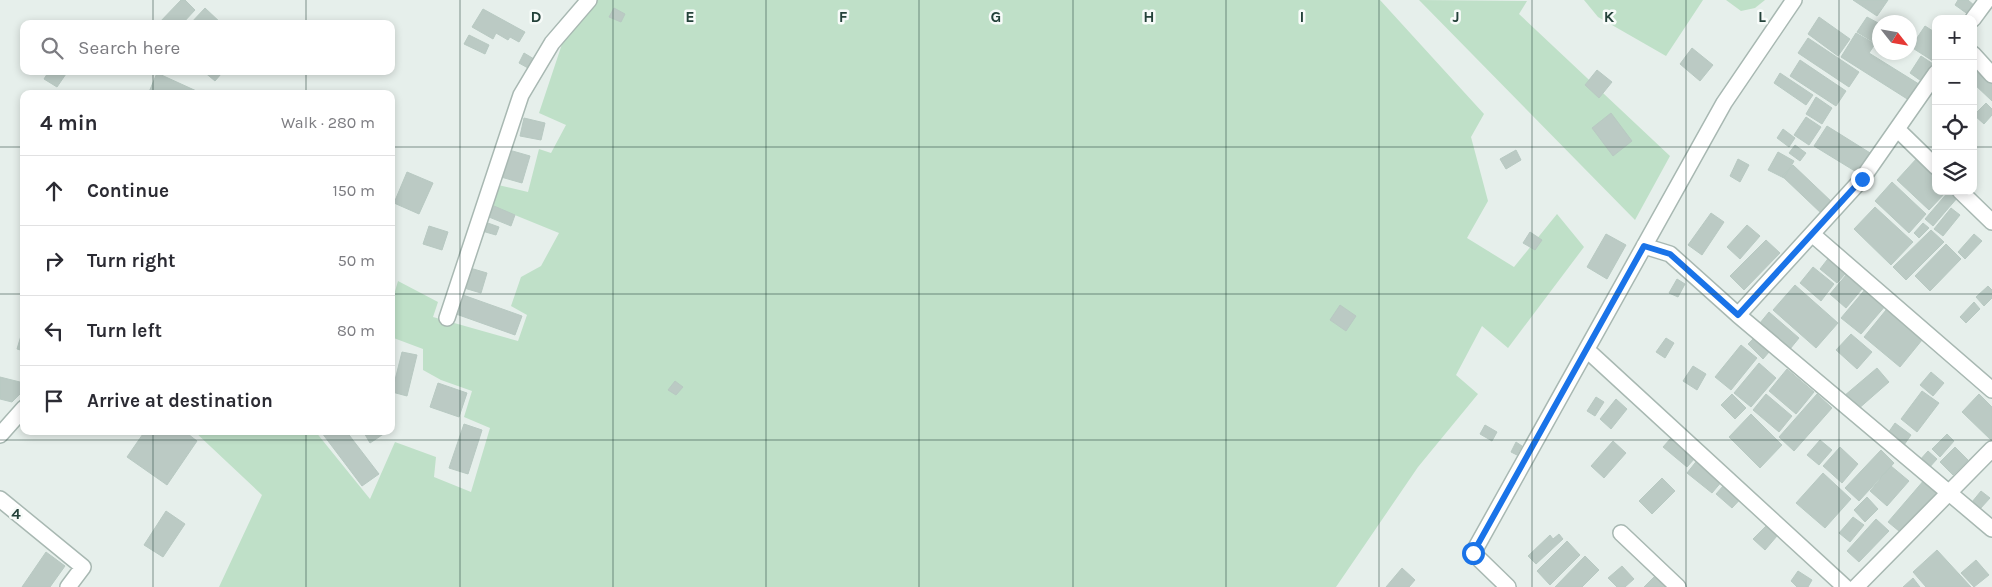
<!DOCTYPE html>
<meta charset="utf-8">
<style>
body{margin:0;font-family:Karla,sans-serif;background:#f7f7f7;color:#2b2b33}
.controls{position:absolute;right:15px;top:15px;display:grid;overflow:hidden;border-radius:10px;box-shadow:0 2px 8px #0003}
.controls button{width:45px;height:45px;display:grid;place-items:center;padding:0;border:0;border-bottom:1px solid #e1e1e2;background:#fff;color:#2b2b33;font:25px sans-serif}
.compass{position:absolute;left:1872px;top:15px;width:45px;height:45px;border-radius:50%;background:#fff;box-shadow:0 2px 8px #0003;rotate:121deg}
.stop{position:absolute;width:15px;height:15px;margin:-11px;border:4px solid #1a73e8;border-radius:50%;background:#fff}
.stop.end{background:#1a73e8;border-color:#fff;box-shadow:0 1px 5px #0008}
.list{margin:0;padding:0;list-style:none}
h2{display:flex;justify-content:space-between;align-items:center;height:65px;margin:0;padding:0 20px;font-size:21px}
h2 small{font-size:16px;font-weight:400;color:#7c7c81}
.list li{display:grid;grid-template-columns:32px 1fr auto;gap:15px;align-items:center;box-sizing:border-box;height:70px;padding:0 20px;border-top:1px solid #e1e1e2}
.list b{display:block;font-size:19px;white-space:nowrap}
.list em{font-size:16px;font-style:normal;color:#7c7c81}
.icon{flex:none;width:28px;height:28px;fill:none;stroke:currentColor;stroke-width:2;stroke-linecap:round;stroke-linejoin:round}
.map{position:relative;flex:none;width:1992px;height:587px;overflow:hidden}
.search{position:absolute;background:#fff;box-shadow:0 2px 8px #0003;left:20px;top:20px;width:375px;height:55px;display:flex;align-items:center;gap:12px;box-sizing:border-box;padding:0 18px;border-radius:10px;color:#7c7c81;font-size:19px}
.panel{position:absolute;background:#fff;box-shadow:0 2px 8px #0003;left:20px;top:90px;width:375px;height:345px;border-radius:10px}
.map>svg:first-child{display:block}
.green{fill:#bfe0c8}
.building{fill:#bbcac4;stroke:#b8c9c2}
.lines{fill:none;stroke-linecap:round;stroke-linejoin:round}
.minor-casing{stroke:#a8b8b2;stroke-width:18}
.minor{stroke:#fff;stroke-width:15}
.route{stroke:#1a73e8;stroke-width:6}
.grid{fill:none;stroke:#24423a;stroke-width:1;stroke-opacity:0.55}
.grid-label{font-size:16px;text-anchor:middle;font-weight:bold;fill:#24423a;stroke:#f7fbf9;stroke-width:5;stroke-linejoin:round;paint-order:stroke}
</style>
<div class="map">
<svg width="1992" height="587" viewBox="0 0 1992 587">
<rect width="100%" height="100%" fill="#e6efeb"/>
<path class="green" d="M 583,0 L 1380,0 L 1484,114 L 1471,137 L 1488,201 L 1467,238 L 1514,267 L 1557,214 L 1584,247 L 1508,348 L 1482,326 L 1456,375 L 1478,394 L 1418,467 L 1336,587 L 219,587 L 262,495 L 194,431 L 315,431 L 370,499 L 395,442 L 436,457 L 434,477 L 471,492 L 490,428 L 464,417 L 472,391 L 441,380 L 423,370 L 423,349 L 391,337 L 391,305 L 398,281 L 438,302 L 433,317 L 518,341 L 527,315 L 511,306 L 521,277 L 541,266 L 559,233 L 488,204 L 498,185 L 528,192 L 539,149 L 551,153 L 566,125 L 539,113 L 570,20 Z
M 1419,0 L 1527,1 L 1519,14 L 1670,156 L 1635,220 Z
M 1584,0 L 1703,0 L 1666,56 L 1598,17 Z
M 1726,0 L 1765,0 L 1755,8 L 1741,11 Z"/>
<path class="building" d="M 181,0 L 185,0 L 195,10 L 182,24 L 158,24 Z
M 1853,0 L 1888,0 L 1877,16 Z
M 1958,0 L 1968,0 L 1975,6 L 1969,15 L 1955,5 Z
M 205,8 L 222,24 L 190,24 Z
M 614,8 L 625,14 L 621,22 L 609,17 Z
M 483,9 L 525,32 L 519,42 L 510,37 L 508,40 L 496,33 L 493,39 L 472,27 Z
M 1819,17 L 1850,39 L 1838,56 L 1808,34 Z
M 1867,17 L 1880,24 L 1880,46 L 1857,32 Z
M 1925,26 L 1936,33 L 1936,63 L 1911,47 Z
M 1856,33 L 1875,44 L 1869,53 L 1922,86 L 1912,102 L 1841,57 Z
M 469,35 L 489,45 L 485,54 L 464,44 Z
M 1808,38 L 1859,72 L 1849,87 L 1798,53 Z
M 1692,48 L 1713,65 L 1700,81 L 1680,64 Z
M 524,53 L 534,59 L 528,68 L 519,63 Z
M 1921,56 L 1936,66 L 1924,83 L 1910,73 Z
M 1800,60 L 1846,91 L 1836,106 L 1790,76 Z
M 1973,64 L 1992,70 L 1992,101 L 1973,83 L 1973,70 L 1976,73 L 1978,71 Z
M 1597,70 L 1612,82 L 1599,98 L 1585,85 Z
M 49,71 L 68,71 L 57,87 L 44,79 Z
M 203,71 L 218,71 L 221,74 L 215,81 Z
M 157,73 L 203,94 L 149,92 Z
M 1780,73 L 1813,95 L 1806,105 L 1774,83 Z
M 1816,97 L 1832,108 L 1822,124 L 1806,114 Z
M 1986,103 L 1992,109 L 1992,115 L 1984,124 L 1974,115 Z
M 1611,113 L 1632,141 L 1613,156 L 1592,128 Z
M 1806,117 L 1821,127 L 1809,145 L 1794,135 Z
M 524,118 L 545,123 L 541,140 L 520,136 Z
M 1827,126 L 1875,156 L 1863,176 L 1814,146 Z
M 1783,129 L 1795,138 L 1789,147 L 1777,138 Z
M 1795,145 L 1806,153 L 1800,161 L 1789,153 Z
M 509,150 L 530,156 L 522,183 L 501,177 Z
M 1516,150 L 1521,160 L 1506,169 L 1500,159 Z
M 1778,152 L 1794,161 L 1784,178 L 1768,170 Z
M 1918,157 L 1936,173 L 1936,191 L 1947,191 L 1929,210 L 1897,180 Z
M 1738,159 L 1749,165 L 1740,182 L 1730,176 Z
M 1793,165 L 1834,204 L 1823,215 L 1782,176 Z
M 407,172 L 433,183 L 419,214 L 394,203 Z
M 1892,182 L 1926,214 L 1909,233 L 1875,201 Z
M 1949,191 L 1958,197 L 1933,226 L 1925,219 Z
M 494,206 L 515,215 L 511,226 L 489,217 Z
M 1875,207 L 1913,242 L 1891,265 L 1854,229 Z
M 1951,208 L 1960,215 L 1943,236 L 1934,229 Z
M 1711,213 L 1724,222 L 1702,255 L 1688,245 Z
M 485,222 L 499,227 L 496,235 L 482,231 Z
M 1923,223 L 1929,228 L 1919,238 L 1914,233 Z
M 1747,225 L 1760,236 L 1740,259 L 1727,247 Z
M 429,226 L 448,232 L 442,250 L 423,244 Z
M 1931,230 L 1944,242 L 1906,280 L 1893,267 Z
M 1530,232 L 1542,240 L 1535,250 L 1523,243 Z
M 1606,234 L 1626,245 L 1607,279 L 1587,267 Z
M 1974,234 L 1982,241 L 1965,259 L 1958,252 Z
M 1766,240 L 1780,253 L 1744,290 L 1730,276 Z
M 1946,244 L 1961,259 L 1930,291 L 1915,276 Z
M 1834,251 L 1846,273 L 1837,283 L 1820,269 Z
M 1813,267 L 1834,284 L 1821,301 L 1800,283 Z
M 470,268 L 487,273 L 481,293 L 464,288 Z
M 1846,275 L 1862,289 L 1846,308 L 1830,294 Z
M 1677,279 L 1685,284 L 1678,297 L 1669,293 Z
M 1873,280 L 1893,297 L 1861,334 L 1841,318 Z
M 1795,285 L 1838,323 L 1816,348 L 1773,310 Z
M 1988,286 L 1992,290 L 1992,298 L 1984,306 L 1976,297 Z
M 463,295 L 522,316 L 515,335 L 456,314 Z
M 1895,299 L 1931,329 L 1900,367 L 1864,337 Z
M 1974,302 L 1980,309 L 1966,323 L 1960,317 Z
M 1340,305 L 1356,316 L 1346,331 L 1330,320 Z
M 1769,312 L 1799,338 L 1790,349 L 1760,323 Z
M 23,329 L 24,330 L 24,351 L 17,349 Z
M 1851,334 L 1872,352 L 1857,369 L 1836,350 Z
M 1666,338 L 1674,343 L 1665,358 L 1656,352 Z
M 1754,338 L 1769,352 L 1763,359 L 1748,344 Z
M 1741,345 L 1757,358 L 1731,390 L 1715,377 Z
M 402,352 L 417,355 L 407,396 L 392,392 Z
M 1759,363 L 1776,378 L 1751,407 L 1734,393 Z
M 1693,366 L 1706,374 L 1697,390 L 1683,381 Z
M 1877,368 L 1889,382 L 1857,410 L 1844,396 Z
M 1787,369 L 1814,392 L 1796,414 L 1769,391 Z
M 1931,372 L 1944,383 L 1933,396 L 1920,385 Z
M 0,377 L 24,383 L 24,390 L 12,402 L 0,399 Z
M 675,381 L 683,387 L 676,395 L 668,390 Z
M 438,383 L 467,393 L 459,417 L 430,407 Z
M 1922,391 L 1939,403 L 1917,432 L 1901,419 Z
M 1732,394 L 1746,408 L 1735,419 L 1721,405 Z
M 1766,394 L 1792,416 L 1779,432 L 1753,410 Z
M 1817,394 L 1832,408 L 1794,451 L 1779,437 Z
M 1979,394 L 1992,407 L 1992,441 L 1962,412 Z
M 1596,397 L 1604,402 L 1595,416 L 1587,411 Z
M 1616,399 L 1627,409 L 1611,429 L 1600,419 Z
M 1751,414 L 1782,445 L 1760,468 L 1729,437 Z
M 1895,423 L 1911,435 L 1904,445 L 1888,433 Z
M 464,424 L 482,430 L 468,474 L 449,468 Z
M 1485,425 L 1497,432 L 1492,441 L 1480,434 Z
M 1679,429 L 1703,449 L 1687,467 L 1663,447 Z
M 145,431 L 184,431 L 197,441 L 167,485 L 127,457 Z
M 324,431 L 346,431 L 379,474 L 362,486 L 322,433 Z
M 363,431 L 388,431 L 370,443 Z
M 1947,434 L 1954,441 L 1940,457 L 1932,449 Z
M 1820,440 L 1832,450 L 1819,465 L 1807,455 Z
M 1613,441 L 1626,453 L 1604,478 L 1591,466 Z
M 1516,442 L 1522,446 L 1517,455 L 1511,452 Z
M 1840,447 L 1858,464 L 1842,483 L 1823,466 Z
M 1955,447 L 1968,460 L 1953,475 L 1940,462 Z
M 1881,450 L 1894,463 L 1859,501 L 1845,488 Z
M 1928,451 L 1937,459 L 1928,469 L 1919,461 Z
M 1703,453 L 1728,474 L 1712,493 L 1687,473 Z
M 1891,466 L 1909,481 L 1887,506 L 1870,491 Z
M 1823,473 L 1851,499 L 1825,528 L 1796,503 Z
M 1731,477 L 1747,492 L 1732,508 L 1716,494 Z
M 1662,478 L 1675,491 L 1652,514 L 1639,501 Z
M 1925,479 L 1942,493 L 1905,536 L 1888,522 Z
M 1981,491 L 1990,498 L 1980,509 L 1972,502 Z
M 1867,497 L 1878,509 L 1865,522 L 1854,510 Z
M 166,511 L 185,524 L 163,557 L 144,545 Z
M 1853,517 L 1864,525 L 1850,542 L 1839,533 Z
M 1876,519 L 1889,531 L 1859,562 L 1847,551 Z
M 1766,526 L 1777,536 L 1765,550 L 1753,539 Z
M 1559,534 L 1563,539 L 1536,564 L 1528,556 L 1550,535 L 1553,539 Z
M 1567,541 L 1580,555 L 1550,585 L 1537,571 Z
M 1937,550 L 1971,587 L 1926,587 L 1913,572 Z
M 46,552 L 65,566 L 50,587 L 22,587 Z
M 1585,556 L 1599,570 L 1582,587 L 1555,587 Z
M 1976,560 L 1989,575 L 1974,587 L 1961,573 Z
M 1622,566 L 1634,579 L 1625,587 L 1617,587 L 1608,578 Z
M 1402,568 L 1415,580 L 1409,587 L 1386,587 Z
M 1798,571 L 1812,580 L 1808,587 L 1797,587 L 1791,581 Z
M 1655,576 L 1665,587 L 1644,587 Z
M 1913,578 L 1920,587 L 1903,587 Z"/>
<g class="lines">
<defs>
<path id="minor" d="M 1973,19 L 1987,0
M 1973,54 L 1992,75
M 1897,129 L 1936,167
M 1960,191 L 1992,222
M 1812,234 L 1992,390
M 1644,246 L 1670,254 L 1738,315 L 1992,529
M 1738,315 L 1862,179 L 1936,73
M 447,318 L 521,95 L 552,43 L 589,0
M 1587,350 L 1845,587
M 0,435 L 24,408
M 0,499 L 83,567 L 68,587
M 1621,533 L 1678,587
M 1508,587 L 1473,553 L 1724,103 L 1794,0
M 1856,587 L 1992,449"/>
</defs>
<use href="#minor" class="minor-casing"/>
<use href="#minor" class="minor"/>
</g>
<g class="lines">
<path class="route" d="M 1473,553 L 1644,246 L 1670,254 L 1738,315 L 1862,179"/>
</g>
<path class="grid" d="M 153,0 L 153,24M 306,0 L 306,24M 460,0 L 460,587M 613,0 L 613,587M 766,0 L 766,587M 919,0 L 919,587M 1073,0 L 1073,587M 1226,0 L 1226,587M 1379,0 L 1379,587M 1532,0 L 1532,587M 1686,0 L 1686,587M 1839,0 L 1839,587M 153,71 L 153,94M 306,71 L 306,94M 0,147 L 24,147M 391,147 L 1936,147M 1973,147 L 1992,147M 0,294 L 24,294M 391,294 L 1992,294M 153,431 L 153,587M 306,431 L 306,587M 0,440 L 1992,440"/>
<g class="grid-label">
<text x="536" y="22">D</text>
<text x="690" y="22">E</text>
<text x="843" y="22">F</text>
<text x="996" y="22">G</text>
<text x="1149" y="22">H</text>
<text x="1302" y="22">I</text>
<text x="1456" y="22">J</text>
<text x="1609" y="22">K</text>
<text x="1762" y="22">L</text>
<text x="16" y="519">4</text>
</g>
</svg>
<div class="controls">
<button>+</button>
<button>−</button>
<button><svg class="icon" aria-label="locate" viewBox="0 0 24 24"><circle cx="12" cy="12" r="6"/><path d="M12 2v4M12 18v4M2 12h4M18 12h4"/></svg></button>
<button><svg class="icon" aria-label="layers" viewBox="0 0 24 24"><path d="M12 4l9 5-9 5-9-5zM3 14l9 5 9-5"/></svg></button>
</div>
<svg class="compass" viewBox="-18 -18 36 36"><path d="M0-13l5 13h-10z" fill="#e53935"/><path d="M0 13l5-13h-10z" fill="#7c7c81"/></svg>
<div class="stop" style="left:1473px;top:553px"></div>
<div class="stop end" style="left:1862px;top:179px"></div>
<div class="search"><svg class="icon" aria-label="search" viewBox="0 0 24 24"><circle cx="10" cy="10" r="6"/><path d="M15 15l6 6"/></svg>Search here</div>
<section class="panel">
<h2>4 min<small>Walk · 280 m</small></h2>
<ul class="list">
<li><svg class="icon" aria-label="ahead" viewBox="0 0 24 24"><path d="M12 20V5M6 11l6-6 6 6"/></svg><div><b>Continue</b></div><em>150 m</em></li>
<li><svg class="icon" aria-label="right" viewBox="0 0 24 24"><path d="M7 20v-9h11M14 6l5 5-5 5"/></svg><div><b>Turn right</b></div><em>50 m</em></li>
<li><svg class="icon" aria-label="left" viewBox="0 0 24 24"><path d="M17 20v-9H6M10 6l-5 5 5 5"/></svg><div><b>Turn left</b></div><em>80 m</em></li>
<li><svg class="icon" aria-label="arrive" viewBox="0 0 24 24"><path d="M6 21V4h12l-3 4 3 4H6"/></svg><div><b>Arrive at destination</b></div></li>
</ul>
</section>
</div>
